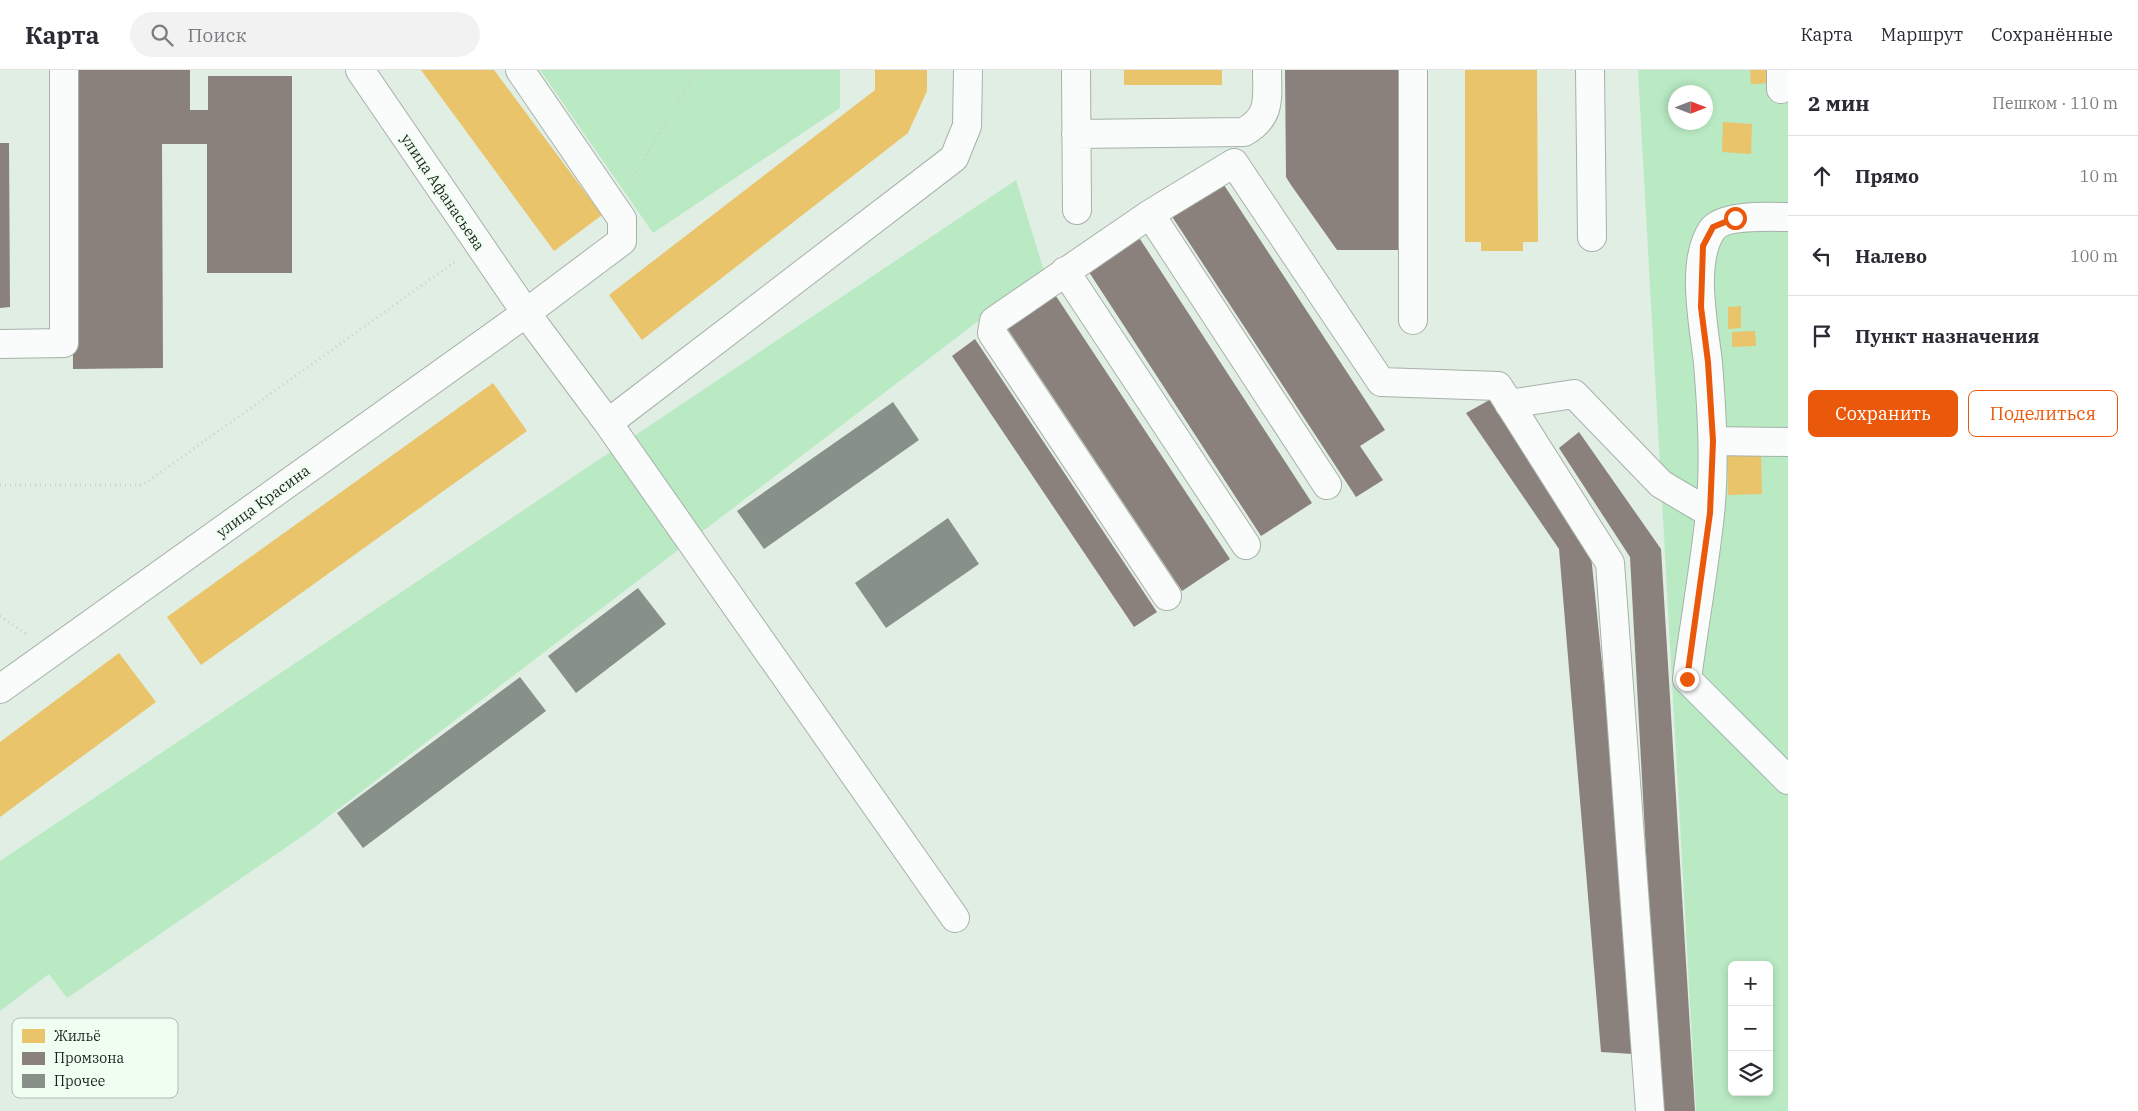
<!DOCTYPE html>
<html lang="ru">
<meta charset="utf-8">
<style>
body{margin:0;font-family:"IBM Plex Serif",serif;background:#f2f2f3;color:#2b2b33}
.controls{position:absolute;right:15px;bottom:15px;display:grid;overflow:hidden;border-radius:8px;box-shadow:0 2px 8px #0003}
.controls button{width:45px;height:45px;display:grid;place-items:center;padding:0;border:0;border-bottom:1px solid #e1e1e2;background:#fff;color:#2b2b33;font:25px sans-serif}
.compass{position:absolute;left:1668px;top:15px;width:45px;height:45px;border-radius:50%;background:#fff;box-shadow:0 2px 8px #0003;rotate:90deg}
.stop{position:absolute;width:15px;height:15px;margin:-11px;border:4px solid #ea580c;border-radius:50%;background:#fff}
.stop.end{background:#ea580c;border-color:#fff;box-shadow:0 1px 5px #0008}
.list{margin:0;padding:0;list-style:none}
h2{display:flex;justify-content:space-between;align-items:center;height:65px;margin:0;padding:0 20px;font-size:21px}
h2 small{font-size:16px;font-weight:400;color:#7c7c81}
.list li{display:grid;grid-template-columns:32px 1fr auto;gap:15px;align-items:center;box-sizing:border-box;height:80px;padding:0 20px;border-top:1px solid #e1e1e2}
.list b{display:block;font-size:19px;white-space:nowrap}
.list em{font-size:16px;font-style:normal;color:#7c7c81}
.actions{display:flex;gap:10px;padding:15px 20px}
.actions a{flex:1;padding:11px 0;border:1px solid #ea580c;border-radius:8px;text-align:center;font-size:18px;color:#ea580c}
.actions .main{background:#ea580c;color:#fff}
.icon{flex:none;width:28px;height:28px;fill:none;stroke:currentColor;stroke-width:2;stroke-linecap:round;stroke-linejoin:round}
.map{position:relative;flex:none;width:1788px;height:1041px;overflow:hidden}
header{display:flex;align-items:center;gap:30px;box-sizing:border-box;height:70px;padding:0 25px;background:#fff;border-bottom:1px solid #e1e1e2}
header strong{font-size:24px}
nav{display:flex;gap:28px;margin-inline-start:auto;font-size:18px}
.search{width:350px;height:45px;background:#f2f2f3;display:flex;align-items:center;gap:12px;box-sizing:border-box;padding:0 18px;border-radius:28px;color:#7c7c81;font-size:19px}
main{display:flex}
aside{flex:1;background:#fff}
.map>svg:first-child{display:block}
.green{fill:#b9eac3;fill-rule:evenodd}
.homes{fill:#e9c46a}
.industry{fill:#8a817c}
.building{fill:#879089}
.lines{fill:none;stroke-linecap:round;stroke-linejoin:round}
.minor-casing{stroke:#a7b1a9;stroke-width:30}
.path{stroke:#cdd0cd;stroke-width:3;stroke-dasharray:1 4;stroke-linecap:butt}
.minor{stroke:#fafcfb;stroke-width:28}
.route{stroke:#ea580c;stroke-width:6}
.labels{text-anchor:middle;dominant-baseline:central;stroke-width:5;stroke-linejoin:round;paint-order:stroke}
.street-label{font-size:15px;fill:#1a221b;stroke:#f0fef2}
.key{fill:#f0fef2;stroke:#b0bcb2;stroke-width:1}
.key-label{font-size:14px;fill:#1a221b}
</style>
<header>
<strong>Карта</strong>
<div class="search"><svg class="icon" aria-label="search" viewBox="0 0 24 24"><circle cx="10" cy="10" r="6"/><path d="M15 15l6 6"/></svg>Поиск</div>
<nav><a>Карта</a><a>Маршрут</a><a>Сохранённые</a></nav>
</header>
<main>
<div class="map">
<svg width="1788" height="1041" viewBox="0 0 1788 1041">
<rect width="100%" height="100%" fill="#e1eee3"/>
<path class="green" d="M 540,0 L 840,0 L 840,38 L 653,163 Z
M 1638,0 L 1788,0 L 1788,1041 L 1696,1041 ZM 1676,22 L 1706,22 L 1706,52 L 1676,52 ZM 1732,895 L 1769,895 L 1769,1022 L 1732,1022 Z
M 1016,110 L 1044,201 L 307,763 L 67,928 L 49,904 L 0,941 L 0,791 Z"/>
<path class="homes" d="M 421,0 L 494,0 L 602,145 L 554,181 Z
M 875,0 L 927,0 L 927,21 L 908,63 L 642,270 L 609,225 L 875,20 Z
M 1124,0 L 1222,0 L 1222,15 L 1124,15 Z
M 1465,0 L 1537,0 L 1538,172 L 1523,172 L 1523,181 L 1481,181 L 1481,172 L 1465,172 Z
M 1750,0 L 1776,0 L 1777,13 L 1751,14 Z
M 1723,52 L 1752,54 L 1751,84 L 1722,82 Z
M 1741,236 L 1741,258 L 1728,259 L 1728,237 Z
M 1755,261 L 1756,276 L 1732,277 L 1732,262 Z
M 493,313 L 527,361 L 201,595 L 167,547 Z
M 1761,380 L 1762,424 L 1728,425 L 1727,381 Z
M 119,583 L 156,632 L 0,747 L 0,672 Z"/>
<path class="industry" d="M 72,0 L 190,0 L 190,40 L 208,40 L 208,6 L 292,6 L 292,203 L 207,203 L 207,74 L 162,74 L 163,298 L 73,299 Z
M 1285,0 L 1399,0 L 1398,180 L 1337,180 L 1291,115 L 1286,107 Z
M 0,73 L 9,73 L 10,237 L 0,238 Z
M 1222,112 L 1385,360 L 1360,376 L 1383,410 L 1356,427 L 1171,145 Z
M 1138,166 L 1312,433 L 1261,466 L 1087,199 Z
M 1054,223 L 1230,489 L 1182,521 L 1005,255 Z
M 975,269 L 1157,542 L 1134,557 L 952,286 Z
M 1493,328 L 1590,475 L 1612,693 L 1633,984 L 1601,982 L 1559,479 L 1466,343 Z
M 1579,362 L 1661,479 L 1695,1041 L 1660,1041 L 1630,487 L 1559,378 Z"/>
<path class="building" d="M 893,332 L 919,370 L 764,479 L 737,441 Z
M 948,448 L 979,494 L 886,558 L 855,513 Z
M 638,518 L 666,554 L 576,623 L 548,586 Z
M 520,607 L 546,641 L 363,778 L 337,743 Z"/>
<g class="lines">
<defs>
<path id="minor" d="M 360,0 L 526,243 L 608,353 L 955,848
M 1076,0 L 1077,140
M 1413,0 L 1413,250
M 1590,0 L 1592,167
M 1781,0 L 1781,19
M 1076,64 L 1244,62 C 1272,46 1267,28 1267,0
M 1150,144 L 1327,415
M 1788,147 C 1770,147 1723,144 1712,160 C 1690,192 1704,256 1708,293 C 1712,343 1715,394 1710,444 C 1704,500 1694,555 1687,609 L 1788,710
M 1065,201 L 1246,475
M 1,274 L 64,273 L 64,0
M 1509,334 L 1574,324 L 1661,414 L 1710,443
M 608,353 L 954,88 L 967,56 L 968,0
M 1713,371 L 1788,372
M 1167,526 L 992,263 L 994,251 L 1150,144 L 1234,93 L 1381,312 L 1498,316 L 1610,493 L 1650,1041
M 0,619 L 526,243 L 622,171 L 622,149 L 520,0"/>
</defs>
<use href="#minor" class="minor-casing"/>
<path class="path" d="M 631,111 L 697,0
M 0,415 L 143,415 L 456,191
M 0,546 L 26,564"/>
<use href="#minor" class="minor"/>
</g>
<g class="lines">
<path class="route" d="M 1687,609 L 1710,443 L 1713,371 L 1708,292 L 1701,237 L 1703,176 L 1713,157 L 1735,148"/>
</g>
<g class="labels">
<g class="street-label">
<text transform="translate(443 122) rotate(56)">улица Афанасьева</text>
<text transform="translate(263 431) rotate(-36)">улица Красина</text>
</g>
</g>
<rect x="12" y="948" width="166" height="80" rx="8" class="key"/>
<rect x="22" y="959" width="23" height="14" fill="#e9c46a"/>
<rect x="22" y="982" width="23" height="13" fill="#8a817c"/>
<rect x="22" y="1004" width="23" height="14" fill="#879089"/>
<g class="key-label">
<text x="54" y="971">Жильё</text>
<text x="54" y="993">Промзона</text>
<text x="54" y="1016">Прочее</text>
</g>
</svg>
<div class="controls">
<button>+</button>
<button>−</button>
<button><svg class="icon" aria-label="layers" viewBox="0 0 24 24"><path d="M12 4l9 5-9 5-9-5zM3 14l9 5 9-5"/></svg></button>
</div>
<svg class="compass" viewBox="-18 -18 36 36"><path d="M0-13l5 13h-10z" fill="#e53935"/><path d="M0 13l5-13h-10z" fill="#7c7c81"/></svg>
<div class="stop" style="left:1735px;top:148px"></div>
<div class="stop end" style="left:1687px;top:609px"></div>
</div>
<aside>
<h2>2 мин<small>Пешком · 110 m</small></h2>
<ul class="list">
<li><svg class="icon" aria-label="ahead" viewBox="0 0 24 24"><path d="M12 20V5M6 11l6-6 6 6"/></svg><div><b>Прямо</b></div><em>10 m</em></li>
<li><svg class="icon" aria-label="left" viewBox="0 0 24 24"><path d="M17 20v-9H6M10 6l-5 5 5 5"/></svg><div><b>Налево</b></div><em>100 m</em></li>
<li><svg class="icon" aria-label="arrive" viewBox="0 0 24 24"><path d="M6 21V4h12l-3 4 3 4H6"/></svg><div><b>Пункт назначения</b></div></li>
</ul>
<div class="actions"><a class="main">Сохранить</a><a>Поделиться</a></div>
</aside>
</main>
